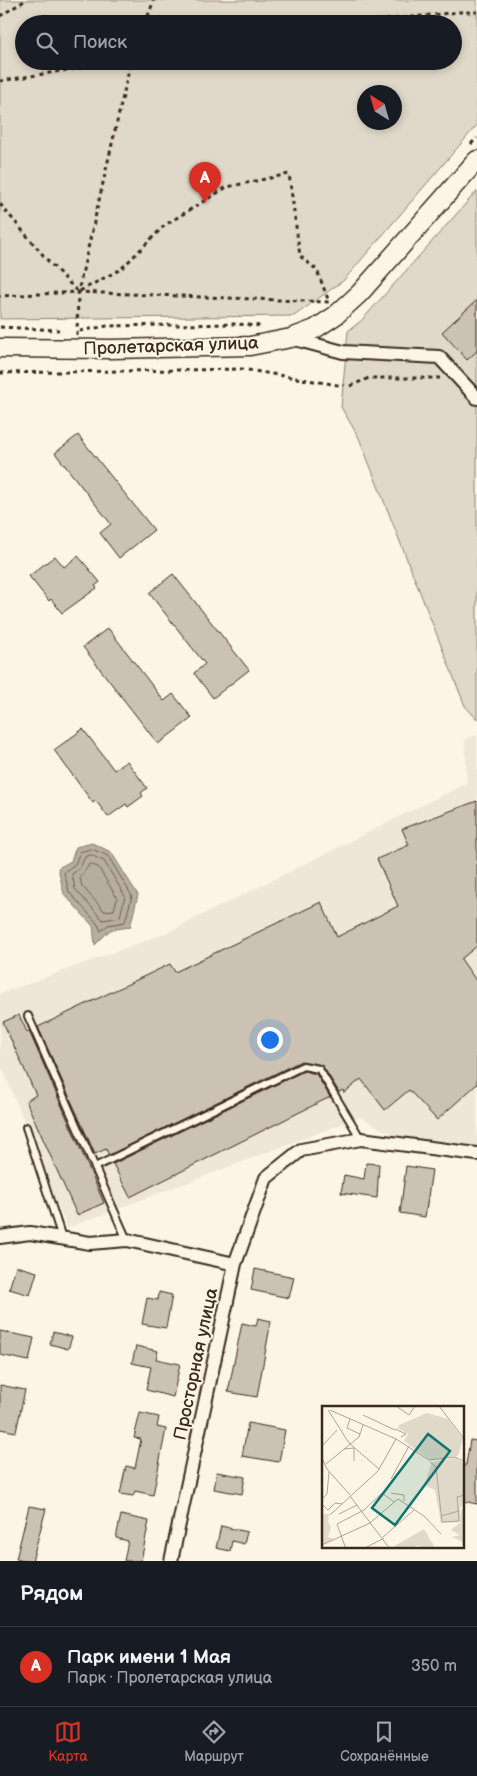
<!DOCTYPE html>
<html lang="ru">
<meta charset="utf-8">
<style>
body{margin:0;font-family:"Balsamiq Sans",sans-serif;background:#20242c;color:#f1f3f6}
.compass{position:absolute;left:357px;top:85px;width:45px;height:45px;border-radius:50%;background:#171b24;box-shadow:0 2px 8px #0003;rotate:323deg}
.you{position:absolute;left:269px;top:1039px;width:18px;height:18px;margin:-12px;border:4px solid #fff;border-radius:50%;background:#1a73e8;box-shadow:0 0 0 8px #1a73e833}
.badge{display:grid;place-items:center;width:32px;height:32px;border-radius:50%;background:#d93025;color:#fff;font-size:16px;font-weight:700}
.pin{position:absolute;translate:-50% -41px;filter:drop-shadow(0 1px 2px #0008)}
.pin::after{content:'';position:absolute;top:26px;width:18px;height:15px;background:inherit;clip-path:polygon(0 0,100% 0,50% 100%)}
.list{margin:0;padding:0;list-style:none}
h2{display:flex;justify-content:space-between;align-items:center;height:65px;margin:0;padding:0 20px;font-size:21px}
h2 small{font-size:16px;font-weight:400;color:#9ea1a6}
.list li{display:grid;grid-template-columns:32px 1fr auto;gap:15px;align-items:center;box-sizing:border-box;height:80px;padding:0 20px;border-top:1px solid #363941}
.list b{display:block;font-size:19px;white-space:nowrap}
.list p{margin:0;font-size:16px;white-space:nowrap;color:#9ea1a6}
.list em{font-size:16px;font-style:normal;color:#9ea1a6}
.icon{flex:none;width:28px;height:28px;fill:none;stroke:currentColor;stroke-width:2;stroke-linecap:round;stroke-linejoin:round}
.map{position:relative;flex:none;width:477px;height:1561px;overflow:hidden}
.search{position:absolute;background:#171b24;box-shadow:0 2px 8px #0003;left:15px;right:15px;top:15px;height:55px;display:flex;align-items:center;gap:12px;box-sizing:border-box;padding:0 18px;border-radius:28px;color:#9ea1a6;font-size:19px}
.sheet{height:145px;background:#171b24}
nav{display:flex;justify-content:space-around;align-items:center;box-sizing:border-box;height:70px;border-top:1px solid #363941;background:#171b24;font-size:14px;color:#9ea1a6}
nav a{display:grid;justify-items:center;gap:2px}
nav .on{color:#d93025}
.map>svg:first-child{display:block}
.built{fill:#eee6d6}
.green{fill:#e0d8c8;stroke:#8e8173;fill-rule:evenodd}
.water{fill:#b7ad9e;stroke:#85796b}
.lines{fill:none;stroke-linecap:round;stroke-linejoin:round}
.shore{stroke:#6d5e51;stroke-width:1}
.building{fill:#ccc2b3;stroke:#3b2a1e}
.lane-casing{stroke:#3b2a1e;stroke-width:10}
.street-casing{stroke:#3b2a1e;stroke-width:16}
.secondary-casing{stroke:#3b2a1e;stroke-width:21}
.path{stroke:#3b2a1e;stroke-width:3;stroke-dasharray:4 4;stroke-linecap:butt}
.lane{stroke:#fcf5e5;stroke-width:6}
.street{stroke:#fcf5e5;stroke-width:12}
.secondary{stroke:#fcf5e5;stroke-width:18}
.labels{text-anchor:middle;dominant-baseline:central;stroke-width:4;stroke-linejoin:round;paint-order:stroke}
.street-label{font-size:18px;fill:#3b2a1e;stroke:#fcf5e5}
.inset-road{fill:none;stroke:#afa495;stroke-width:1}
.view{fill:#0f766e;fill-opacity:0.15;stroke:#0f766e;stroke-width:2.5}
.inset-edge{fill:none;stroke:#3b2a1e;stroke-width:2.5}
</style>
<div class="map">
<svg width="477" height="1561" viewBox="0 0 477 1561">
<rect width="100%" height="100%" fill="#fcf5e5"/>
<filter id="ink" filterUnits="userSpaceOnUse"><feTurbulence type="fractalNoise" baseFrequency=".02" numOctaves="2"/><feDisplacementMap in="SourceGraphic" scale="10" xChannelSelector="R" yChannelSelector="G"/><feConvolveMatrix kernelMatrix="1 2 1 2 8 2 1 2 1" color-interpolation-filters="sRGB"/></filter>
<g filter="url(#ink)">
<path class="built" d="M 477,735 L 477,1150 L 404,1141 L 360,1117 L 67,1228 L 0,1062 L 0,994 L 166,933 L 467,783 L 465,739 Z"/>
<path class="green" d="M 0,0 L 477,0 L 477,125 L 344,280 L 294,316 L 0,319 ZM 24,24 L 453,24 L 453,61 L 24,61 ZM 394,92 L 394,122 L 364,122 L 364,92 Z
M 477,191 L 477,719 L 465,706 L 359,438 L 341,407 L 348,331 L 362,320 Z"/>
<path class="water" d="M 92,843 L 111,852 L 138,895 L 130,927 L 110,930 L 95,945 L 93,926 L 64,894 L 58,868 L 71,861 L 76,847 Z"/>
<g class="lines">
<path class="shore" d="M 92,849 L 108,856 L 132,896 L 125,922 L 108,925 L 101,931 L 97,923 L 69,892 L 64,872 L 75,864 L 80,852 Z
M 91,855 L 104,861 L 125,896 L 120,917 L 103,920 L 75,889 L 72,874 L 80,868 L 85,857 Z
M 90,864 L 98,867 L 117,898 L 114,910 L 104,911 L 82,886 L 80,878 Z"/>
</g>
<path class="building" d="M 477,300 L 477,351 L 467,360 L 442,332 Z
M 78,435 L 154,530 L 119,558 L 100,533 L 111,524 L 55,453 Z
M 55,556 L 64,567 L 78,556 L 100,582 L 95,586 L 97,588 L 62,613 L 51,599 L 49,601 L 29,576 Z
M 173,574 L 249,670 L 213,698 L 194,673 L 205,664 L 149,593 Z
M 108,628 L 164,701 L 173,694 L 192,718 L 158,744 L 83,647 Z
M 83,729 L 114,770 L 127,761 L 147,788 L 141,793 L 143,796 L 128,807 L 126,804 L 108,817 L 96,801 L 93,803 L 54,750 Z
M 477,801 L 477,946 L 461,959 L 477,982 L 477,1084 L 437,1120 L 409,1090 L 385,1110 L 361,1079 L 344,1093 L 343,1090 L 339,1092 L 322,1065 L 301,1061 L 109,1155 L 106,1149 L 95,1154 L 38,1027 L 170,964 L 175,972 L 321,902 L 337,937 L 398,906 L 377,859 L 409,845 L 402,829 Z
M 19,1015 L 27,1032 L 29,1031 L 104,1203 L 77,1215 L 26,1101 L 36,1095 L 3,1022 Z
M 304,1071 L 316,1074 L 330,1097 L 130,1197 L 113,1164 Z
M 366,1163 L 379,1164 L 377,1198 L 341,1193 L 344,1175 L 364,1179 Z
M 406,1166 L 432,1170 L 425,1217 L 400,1213 Z
M 16,1266 L 37,1272 L 30,1295 L 9,1289 Z
M 255,1269 L 294,1277 L 289,1298 L 251,1290 Z
M 159,1292 L 172,1295 L 166,1328 L 142,1324 L 147,1298 L 158,1300 Z
M 258,1318 L 271,1321 L 257,1397 L 228,1392 L 242,1323 L 256,1326 Z
M 0,1331 L 34,1338 L 29,1361 L 0,1355 Z
M 53,1332 L 72,1337 L 68,1349 L 50,1344 Z
M 136,1346 L 158,1351 L 156,1359 L 180,1364 L 173,1397 L 146,1390 L 151,1367 L 132,1363 Z
M 0,1385 L 25,1390 L 16,1432 L 0,1429 Z
M 140,1413 L 159,1417 L 157,1427 L 166,1429 L 153,1495 L 135,1491 L 133,1496 L 120,1494 L 126,1466 L 135,1468 L 141,1439 L 134,1438 Z
M 248,1423 L 285,1430 L 279,1462 L 242,1456 Z
M 470,1440 L 477,1441 L 477,1504 L 463,1501 L 463,1465 L 466,1465 Z
M 217,1472 L 245,1477 L 242,1494 L 214,1489 Z
M 29,1506 L 46,1509 L 32,1561 L 24,1561 L 16,1559 Z
M 121,1515 L 149,1521 L 141,1561 L 124,1561 L 128,1541 L 116,1538 Z
M 221,1526 L 247,1532 L 244,1544 L 232,1541 L 230,1551 L 216,1548 Z"/>
<g class="lines">
<defs>
<path id="lane" d="M 28,1016 L 127,1240
M 26,1127 L 62,1238
M 95,1167 L 303,1066 L 319,1069 L 361,1139"/>
<path id="street" d="M 291,338 L 343,352 L 439,357 L 477,398
M 0,1237 L 30,1233 L 90,1243 L 127,1240 L 235,1264
M 171,1561 L 235,1264 L 266,1178 L 301,1150 L 361,1139 L 477,1154"/>
<path id="secondary" d="M 0,348 L 112,349 L 250,346 L 291,338 L 315,329 L 336,315 L 360,293 L 477,160"/>
</defs>
<use href="#lane" class="lane-casing"/>
<use href="#street" class="street-casing"/>
<use href="#secondary" class="secondary-casing"/>
<path class="path" d="M 0,16 L 26,0
M 145,24 L 154,0
M 347,24 L 459,12 L 477,12
M 0,81 L 80,68 L 110,61
M 471,144 L 477,138
M 0,204 L 49,262 L 78,292 L 121,269 L 165,225 L 227,187 L 289,174 L 300,256 L 317,270 L 329,302 L 78,292 L 0,296
M 0,327 L 59,330
M 80,331 L 107,326 L 237,324 L 261,326
M 77,335 L 78,292 L 131,61
M 0,373 L 242,369 L 344,386
M 350,386 L 369,378 L 440,378"/>
<use href="#lane" class="lane"/>
<use href="#street" class="street"/>
<use href="#secondary" class="secondary"/>
</g>
</g>
<g class="labels">
<g class="street-label">
<text transform="translate(171 346) rotate(-2)">Пролетарская улица</text>
<text transform="translate(196 1364) rotate(-78)">Просторная улица</text>
</g>
</g>
<g transform="translate(322 1406)">
<rect width="142" height="142" fill="#fcf5e5"/>
<path d="M 105,7 L 126,13 L 141,33 L 136,50 L 108,54 L 82,35 L 86,28 L 76,22 L 77,19 ZM 134,52 L 142,58 L 142,98 L 138,102 L 139,116 L 139,105 L 142,101 L 142,142 L 139,135 L 130,131 L 138,129 L 129,124 L 139,116 L 119,117 L 113,84 L 102,79 L 110,56 ZM 0,108 L 7,108 L 6,116 L 9,121 L 6,131 L 12,133 L 0,139 ZM 102,123 L 113,142 L 98,142 L 97,139 L 90,142 L 69,142 Z" fill="#e0d8c8"/>
<path class="inset-road" d="M 74,0 L 87,9 L 93,0M 117,0 L 143,34M 6,4 L 27,37 L 57,63M 8,4 L 74,33M 41,9 L 73,24M 28,13 L 25,22 L 38,28M 73,23 L 84,28 L 79,31M 0,40 L 15,24M 22,43 L 32,42 L 32,55M 0,52 L 5,63 L 28,89M 108,56 L 114,61 L 120,116 L 137,115 L 135,91 L 143,89M 4,58 L 37,31 L 41,19M 69,73 L 87,40M 69,87 L 82,89 L 82,95M 28,90 L 68,143M 0,93 L 5,88 L 7,66M 0,98 L 6,104 L 13,97 L 20,98M 17,108 L 35,99M 8,109 L 56,65 L 74,33 L 107,54 L 133,51 L 143,56M 119,110 L 137,105M 61,131 L 92,104M 0,139 L 48,117 L 76,93 L 102,110 L 119,128M 24,143 L 15,118 L 42,104 L 60,87 L 72,96M 41,143 L 62,132"/>
<path class="view" d="M 106,28 L 128,45 L 73,119 L 50,102 Z"/>
<rect width="142" height="142" class="inset-edge"/>
</g>
</svg>
<svg class="compass" viewBox="-18 -18 36 36"><path d="M0-13l5 13h-10z" fill="#e53935"/><path d="M0 13l5-13h-10z" fill="#9ea1a6"/></svg>
<div class="you"></div>
<div class="pin badge" style="left:205px;top:203px">A</div>
<div class="search"><svg class="icon" aria-label="search" viewBox="0 0 24 24"><circle cx="10" cy="10" r="6"/><path d="M15 15l6 6"/></svg>Поиск</div>
</div>
<section class="sheet">
<h2>Рядом<small></small></h2>
<ul class="list">
<li><span class="badge">A</span><div><b>Парк имени 1 Мая</b><p>Парк · Пролетарская улица</p></div><em>350 m</em></li>
</ul>
</section>
<nav>
<a class="on"><svg class="icon" aria-label="map" viewBox="0 0 24 24"><path d="M3 6l6-2 6 2 6-2v14l-6 2-6-2-6 2zM9 4v14M15 6v14"/></svg>Карта</a>
<a><svg class="icon" aria-label="directions" viewBox="0 0 24 24"><path d="M12 3l9 9-9 9-9-9zM9 14v-3h6M13 9l2 2-2 2"/></svg>Маршрут</a>
<a><svg class="icon" aria-label="saved" viewBox="0 0 24 24"><path d="M7 4h10v16l-5-4-5 4z"/></svg>Сохранённые</a>
</nav>
